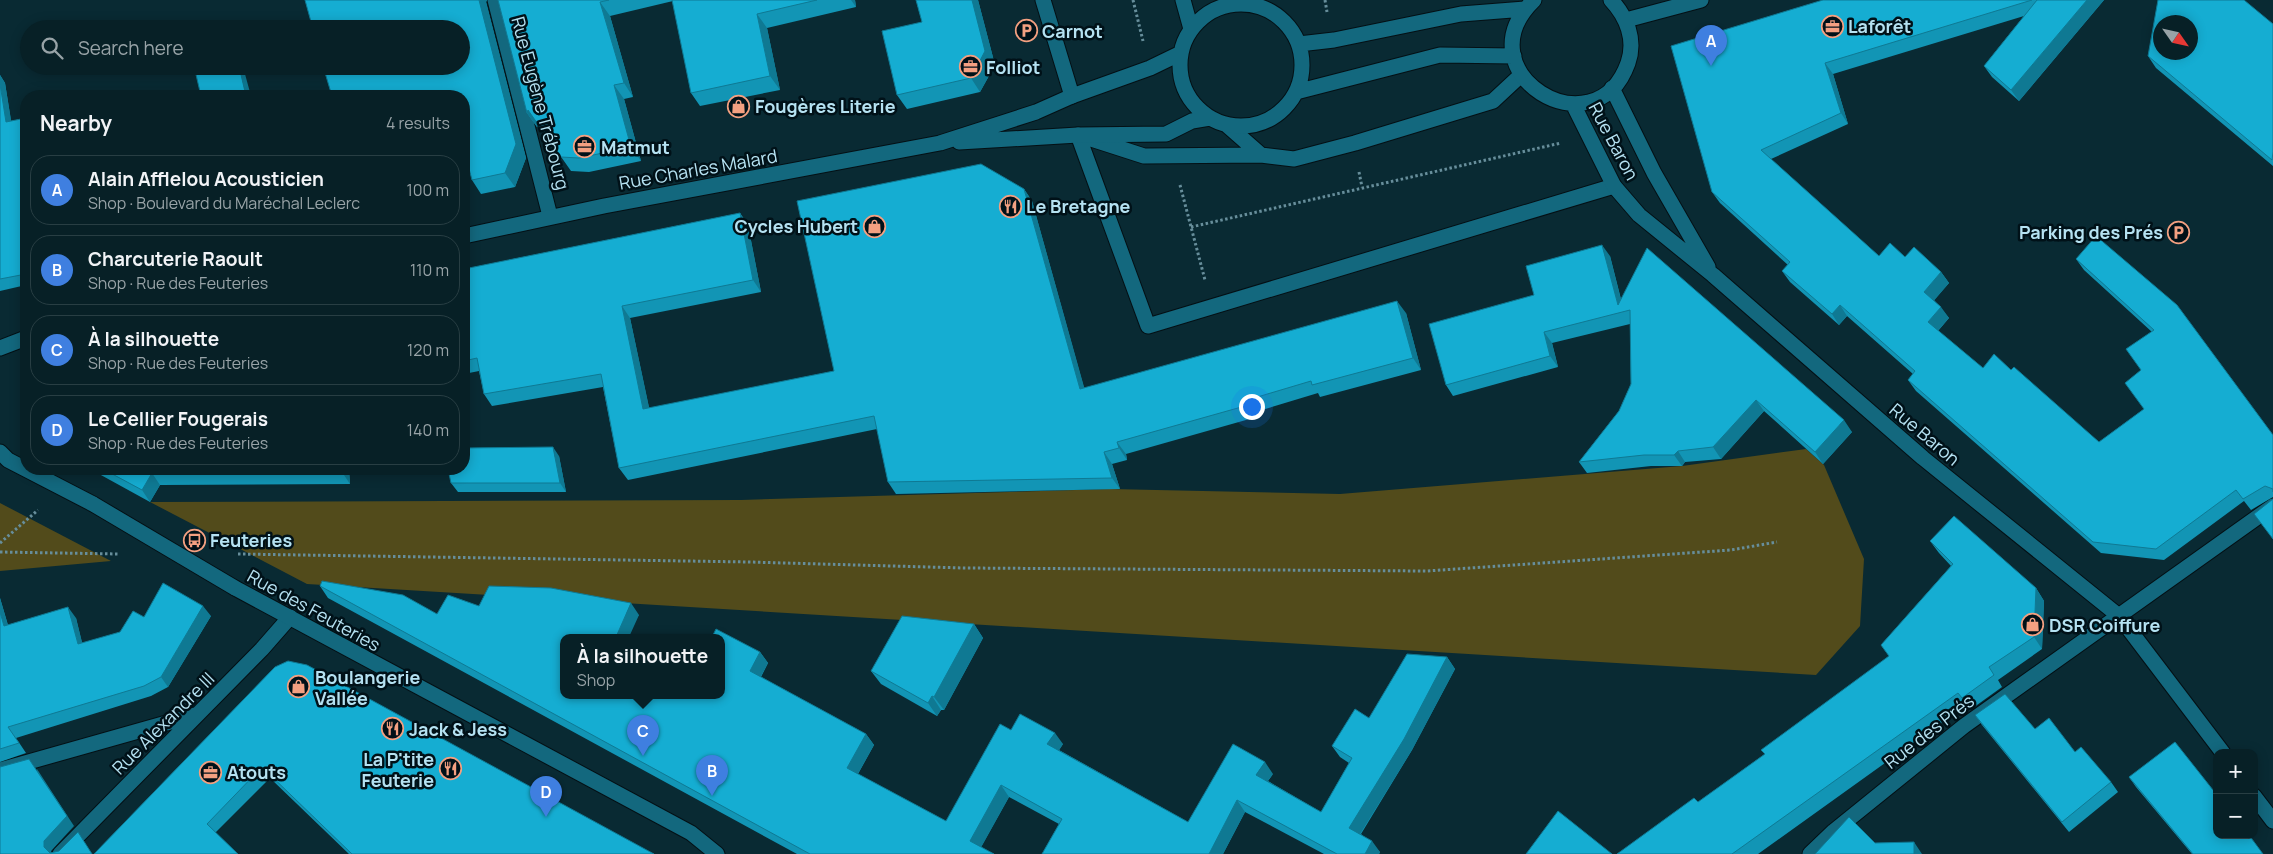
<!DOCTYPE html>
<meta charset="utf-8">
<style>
body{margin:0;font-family:Manrope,sans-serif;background:#10282e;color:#f1f3f6}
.controls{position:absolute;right:15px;bottom:15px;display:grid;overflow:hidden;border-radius:10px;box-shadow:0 2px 12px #0003}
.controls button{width:45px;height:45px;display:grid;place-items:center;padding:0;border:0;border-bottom:1px solid #283e43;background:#072026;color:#f1f3f6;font:25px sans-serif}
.compass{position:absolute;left:2153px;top:15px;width:45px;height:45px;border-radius:50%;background:#072026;box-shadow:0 2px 12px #0003;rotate:124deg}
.you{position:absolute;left:1251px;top:406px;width:18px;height:18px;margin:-12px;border:4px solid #fff;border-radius:50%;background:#1a73e8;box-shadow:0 0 0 8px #1a73e833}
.badge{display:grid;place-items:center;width:32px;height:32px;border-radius:50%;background:#f3a081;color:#fff;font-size:16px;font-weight:700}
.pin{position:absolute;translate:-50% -41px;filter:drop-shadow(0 1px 2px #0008)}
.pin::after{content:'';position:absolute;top:26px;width:18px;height:15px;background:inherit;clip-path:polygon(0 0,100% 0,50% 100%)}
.popup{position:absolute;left:560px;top:634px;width:165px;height:65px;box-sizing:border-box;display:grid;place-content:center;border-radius:10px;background:#072026;filter:drop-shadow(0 1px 4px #0005);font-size:16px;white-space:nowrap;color:#98a3a7}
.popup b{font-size:19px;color:#f1f3f6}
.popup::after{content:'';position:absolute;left:50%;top:100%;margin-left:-10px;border:10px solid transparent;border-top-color:#072026}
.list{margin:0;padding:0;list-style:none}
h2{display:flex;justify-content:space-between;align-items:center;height:65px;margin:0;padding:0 20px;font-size:21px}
h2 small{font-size:16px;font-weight:400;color:#98a3a7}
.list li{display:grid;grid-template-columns:32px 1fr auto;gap:15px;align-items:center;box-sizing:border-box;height:70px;margin:0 10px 10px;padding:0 10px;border:1px solid #283e43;border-radius:20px}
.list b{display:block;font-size:19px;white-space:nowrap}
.list p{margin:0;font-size:16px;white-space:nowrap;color:#98a3a7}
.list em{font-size:16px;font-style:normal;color:#98a3a7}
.icon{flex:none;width:28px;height:28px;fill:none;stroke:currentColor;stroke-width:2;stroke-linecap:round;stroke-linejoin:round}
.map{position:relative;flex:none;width:2273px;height:854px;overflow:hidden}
.search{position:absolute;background:#072026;box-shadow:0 2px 12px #0003;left:20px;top:20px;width:450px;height:55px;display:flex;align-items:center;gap:12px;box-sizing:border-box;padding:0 18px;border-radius:28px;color:#98a3a7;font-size:19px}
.panel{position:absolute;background:#072026;box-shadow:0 2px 12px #0003;left:20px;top:90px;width:450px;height:385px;border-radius:20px}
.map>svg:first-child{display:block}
.green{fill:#524b1b}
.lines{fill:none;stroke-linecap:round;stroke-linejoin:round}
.service-casing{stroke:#041015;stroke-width:17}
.minor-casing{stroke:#041015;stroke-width:17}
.tertiary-casing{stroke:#041015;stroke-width:17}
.secondary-casing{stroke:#041015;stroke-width:17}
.path{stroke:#678e9b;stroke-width:3;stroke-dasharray:2.5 2.5;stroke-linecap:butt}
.service{stroke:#13687e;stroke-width:15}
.minor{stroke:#13687e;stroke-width:15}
.tertiary{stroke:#13687e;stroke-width:15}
.secondary{stroke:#13687e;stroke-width:15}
.tertiary-bridge-casing{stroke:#041015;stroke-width:17;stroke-linecap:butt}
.tertiary-bridge{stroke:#13687e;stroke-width:15}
.wall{fill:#1295b5}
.shaded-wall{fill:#0f7993}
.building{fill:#15add2;stroke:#0f7993;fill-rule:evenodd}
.labels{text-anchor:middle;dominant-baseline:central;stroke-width:5;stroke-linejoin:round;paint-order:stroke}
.poi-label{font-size:18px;font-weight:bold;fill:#b5e2f2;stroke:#001118;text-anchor:start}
.street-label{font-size:18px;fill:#b5e2f2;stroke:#001118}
</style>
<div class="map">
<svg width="2273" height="854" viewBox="0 0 2273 854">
<rect width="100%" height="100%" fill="#092a33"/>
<path class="green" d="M 1806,449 L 1824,465 L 1864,559 L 1860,626 L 1816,675 L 307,584 L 150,502 L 741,500 L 1110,489 L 1340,494 L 1682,466 Z
M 0,503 L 111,561 L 0,571 Z"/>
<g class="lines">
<defs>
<path id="service" d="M 1043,0 L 1072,96
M 1228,126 L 1261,155
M 1078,135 L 1148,326 L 1614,186
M 1082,136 L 1144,156 L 1261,155 L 1294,159 L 1355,143 L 1493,101 L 1521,75"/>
<path id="minor" d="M 495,0 L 550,216
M 0,770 L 195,715
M 60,854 L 262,649 L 290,617"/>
<path id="tertiary" d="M 0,452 L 8,460 L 93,504
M 235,588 L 691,833 L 717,854
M 1810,854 L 1834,831 L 1964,726 L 2273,506"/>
<path id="secondary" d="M 1183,0 L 1191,29
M 1534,0 C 1460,72 1595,155 1628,63 C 1636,40 1627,17 1611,0
M1180 65a61 61 0 1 1 122 0a61 61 0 1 1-122 0Z
M 1626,20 L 1701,0
M 1299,44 L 1334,40 L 1461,14 L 1525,9
M 1612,88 L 1654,173 L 1708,267
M 1296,92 L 1440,55 L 1514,56
M 1573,104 L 1614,186 L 1639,215 L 1713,275 L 1923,458 L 2119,616 L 2223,753
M 959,142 L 1078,135 L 1166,134 L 1192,121 L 1210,118
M 464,236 L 604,206 L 940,143 L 1036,112 L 1072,96 L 1150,68 L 1181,53
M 0,348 L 26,338
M 2254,796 L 2273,821"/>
</defs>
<use href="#service" class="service-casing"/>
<use href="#minor" class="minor-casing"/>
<use href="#tertiary" class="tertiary-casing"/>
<use href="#secondary" class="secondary-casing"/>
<path class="path" d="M 1133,0 L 1143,41
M 1325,0 L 1327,12
M 1359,172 L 1362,187
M 1180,185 L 1205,280
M 1191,227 L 1561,143
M 0,543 L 38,510
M 0,552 L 119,554
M 238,554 L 749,562 L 964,568 L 1427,571 L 1731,550 L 1777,542"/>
<use href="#service" class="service"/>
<use href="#minor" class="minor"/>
<use href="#tertiary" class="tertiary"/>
<use href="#secondary" class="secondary"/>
<defs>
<path id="tertiary-bridge" d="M 93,504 L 235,588"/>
</defs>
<use href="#tertiary-bridge" class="tertiary-bridge-casing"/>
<use href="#tertiary-bridge" class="tertiary-bridge"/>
</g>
<path class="wall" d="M 305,0 L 487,0 L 486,2 L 526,158 L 515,187 L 481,194 L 472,180 L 464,96 Z
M 498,0 L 855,0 L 856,7 L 767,28 L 780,90 L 700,106 L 691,93 L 673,1 L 610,16 L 633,97 L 624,99 L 641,161 L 589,172 L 571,171 L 538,124 L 537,127 L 527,113 Z
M 916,0 L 978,0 L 995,65 L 980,92 L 907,109 L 897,95 L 922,22 Z
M 1823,0 L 2104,0 L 2019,101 L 1992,77 L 1984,66 L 2024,16 L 1833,74 L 1848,124 L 1771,159 L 1879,256 L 1905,257 L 1941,272 L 1949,283 L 1934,300 L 1949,318 L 1938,331 L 1983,368 L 2011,370 L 2099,442 L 2144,409 L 2141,370 L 2152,332 L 2084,270 L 2076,259 L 2273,435 L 2273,497 L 2251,510 L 2244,501 L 2164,560 L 2101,553 L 1916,391 L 1908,380 L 1913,374 L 1847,316 L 1839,325 L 1790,282 L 1782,271 L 1788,265 L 1720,203 L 1712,192 Z
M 2273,24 L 2273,166 L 2156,68 L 2148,56 Z
M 0,75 L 5,83 L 11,121 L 26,118 L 26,285 L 0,291 Z
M 1024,189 L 1032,201 L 1084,388 L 1406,313 L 1421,370 L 1320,397 L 1318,393 L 1252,413 L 1253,418 L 1126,454 L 1127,460 L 1112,464 L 1120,489 L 896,494 L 888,482 L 877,429 L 628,480 L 619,468 L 603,387 L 492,406 L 484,394 L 479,371 L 464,374 L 464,269 L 740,213 L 748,225 L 761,292 L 630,318 L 649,408 L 834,371 Z
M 1610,256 L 1621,299 L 1852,432 L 1823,464 L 1764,411 L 1721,459 L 1685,462 L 1682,466 L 1651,466 L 1587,473 L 1579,462 L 1619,411 L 1631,384 L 1630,324 L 1552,343 L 1558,367 L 1453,396 L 1446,385 L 1534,295 Z
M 559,456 L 566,492 L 458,492 L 451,483 Z
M 90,469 L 349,469 L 350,484 L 160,485 L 150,502 Z
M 1930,541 L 2036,588 L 2044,601 L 2042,649 L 1998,680 L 2002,687 L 1970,710 L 1966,705 L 1758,854 L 1617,854 L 1698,802 L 1765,754 L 1889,656 L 1881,645 L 1951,566 L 1939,553 Z
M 320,586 L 437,614 L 479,606 L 639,615 L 564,695 L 722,695 L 760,652 L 768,663 L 761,677 L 866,734 L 874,745 L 858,774 L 946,821 L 1011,730 L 1063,744 L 1059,750 L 1188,822 L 1273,774 L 1268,781 L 1321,812 L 1349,763 L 1340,757 L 1332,746 L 1447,657 L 1455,669 L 1412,750 L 1361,834 L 1380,852 L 1379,854 L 1324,854 L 1245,812 L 1223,854 L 1042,854 L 1059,824 L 1009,797 L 981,847 L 994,854 L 797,854 L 328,598 Z
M 0,598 L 8,625 L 76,618 L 82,643 L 120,632 L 144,617 L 211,616 L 168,687 L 151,696 L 16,738 L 26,753 L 0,762 Z
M 974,624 L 983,638 L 944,710 L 941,710 L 937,716 L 881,684 L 871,671 Z
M 275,667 L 654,854 L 349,854 L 270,778 L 216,832 L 94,854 Z
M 1975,715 L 2075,752 L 2111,782 L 2118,792 L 2069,832 L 1982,725 Z
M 2129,777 L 2263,854 L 2192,854 L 2136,787 Z"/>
<path class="shaded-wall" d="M 479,0 L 487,0 L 486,2 L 526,158 L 515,187 L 505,173 Z
M 851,0 L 855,0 L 856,7 Z
M 972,0 L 978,0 L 995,65 L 980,92 L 971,78 Z
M 2087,0 L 2104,0 L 2019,101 L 2011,90 Z
M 600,2 L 610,16 L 633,97 L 624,83 Z
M 757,14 L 767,28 L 780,90 L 770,76 Z
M 1825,63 L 1833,74 L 1848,124 L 1841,113 Z
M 239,66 L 240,66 L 245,74 L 251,96 L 246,96 Z
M 0,75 L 5,83 L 13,132 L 6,122 L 0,84 Z
M 614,85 L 624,99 L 641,161 L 631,147 Z
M 528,110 L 538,124 L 537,127 L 527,113 Z
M 1024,189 L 1032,201 L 1088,401 L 1080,389 Z
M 740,213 L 748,225 L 761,292 L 753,280 Z
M 1602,245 L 1610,256 L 1624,312 L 1618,305 Z
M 1941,272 L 1949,283 L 1932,303 L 1924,292 Z
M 1397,301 L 1406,313 L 1421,370 L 1413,358 Z
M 1840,305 L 1847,316 L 1839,325 L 1832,314 Z
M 622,306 L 630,318 L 652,421 L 643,409 Z
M 1941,307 L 1949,318 L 1936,333 L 1928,322 Z
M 1544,332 L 1552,343 L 1558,367 L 1550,356 Z
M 1756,400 L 1764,411 L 1721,459 L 1713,447 Z
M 1244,401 L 1252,413 L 1253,418 L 1245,406 Z
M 1844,420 L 1852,432 L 1823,464 L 1815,452 Z
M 1117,442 L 1126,454 L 1127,460 L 1119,448 Z
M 553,447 L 559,456 L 566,492 L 560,483 Z
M 1678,451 L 1685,462 L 1682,466 L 1674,455 Z
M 1104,452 L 1112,464 L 1120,489 L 1112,478 Z
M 342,469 L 349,469 L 350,484 L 342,472 Z
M 152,473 L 160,485 L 150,502 L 142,490 Z
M 2036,588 L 2044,601 L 2042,649 L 2034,637 Z
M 0,598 L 11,636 L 4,626 L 0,612 Z
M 631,603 L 639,615 L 629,637 L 616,637 Z
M 203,606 L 211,616 L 168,687 L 161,677 Z
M 68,607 L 76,618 L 85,654 L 78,644 Z
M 974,624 L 983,638 L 944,710 L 934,697 Z
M 760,652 L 768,663 L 758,682 L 750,671 Z
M 1447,657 L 1455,669 L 1412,750 L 1357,839 L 1349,828 Z
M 932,696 L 941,710 L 937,716 L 928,703 Z
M 1055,733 L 1063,744 L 1056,755 L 1047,744 Z
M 866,734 L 874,745 L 855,779 L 847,768 Z
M 1265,762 L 1273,774 L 1264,786 L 1256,775 Z
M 37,769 L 74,826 L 51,851 L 51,854 L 44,847 Z
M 1001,785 L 1009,797 L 978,853 L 970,841 Z
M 1237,800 L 1245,812 L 1223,854 L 1209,854 Z
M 1372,841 L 1380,852 L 1379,854 L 1365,854 Z
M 1914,842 L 1922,854 L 1914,854 Z"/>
<path class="building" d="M 305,0 L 479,0 L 516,144 L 505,173 L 472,180 L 464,150 L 464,96 L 332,96 L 323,66 L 461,66 L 461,29 L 313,29 Z
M 498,0 L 609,0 L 600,2 L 624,83 L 614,85 L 631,147 L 579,158 L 561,157 L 528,110 L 527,113 Z
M 672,0 L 817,0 L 757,14 L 770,76 L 691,93 Z
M 916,0 L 972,0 L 985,51 L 971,78 L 897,95 L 882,31 L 922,22 Z
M 1823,0 L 2032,0 L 1825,63 L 1841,113 L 1761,150 L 1879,256 L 1890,243 L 1905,257 L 1914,247 L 1941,272 L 1924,292 L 1941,307 L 1928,322 L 1983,368 L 1994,354 L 2011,370 L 2014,367 L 2099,442 L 2144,409 L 2125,383 L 2141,370 L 2126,349 L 2154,330 L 2076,259 L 2096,236 L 2177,305 L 2273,435 L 2273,492 L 2273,489 L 2265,486 L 2243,499 L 2236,490 L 2156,549 L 2093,542 L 1908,380 L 1915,371 L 1840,305 L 1832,314 L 1782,271 L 1790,262 L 1712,192 L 1671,46 Z
M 2037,0 L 2087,0 L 2011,90 L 1984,66 Z
M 2158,0 L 2244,0 L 2273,24 L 2273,152 L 2272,160 L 2148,56 ZM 2160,22 L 2190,22 L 2190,52 L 2160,52 Z
M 194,66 L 239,66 L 246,96 L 201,96 Z
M 0,84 L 6,122 L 26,118 L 26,274 L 0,279 Z
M 981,164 L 1024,189 L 1080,389 L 1397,301 L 1413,358 L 1312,385 L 1311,381 L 1244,401 L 1245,406 L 1117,442 L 1119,448 L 1104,452 L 1112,478 L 888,482 L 874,416 L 619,468 L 601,374 L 484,394 L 477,358 L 464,361 L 464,269 L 740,213 L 753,280 L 622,306 L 643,409 L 834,371 L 797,201 Z
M 1602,245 L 1618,305 L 1647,248 L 1844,420 L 1815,452 L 1756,400 L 1713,447 L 1678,451 L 1674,455 L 1644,455 L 1579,462 L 1619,411 L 1631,384 L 1630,310 L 1544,332 L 1550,356 L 1446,385 L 1429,324 L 1534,295 L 1526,266 Z
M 553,447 L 560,483 L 451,483 L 448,469 L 464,469 L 464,448 Z
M 103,469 L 342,469 L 342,472 L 152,473 L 142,490 Z
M 2273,499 L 2273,539 L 2254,514 Z
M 1954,516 L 2036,588 L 2034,637 L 1989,667 L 1994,675 L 1962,698 L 1958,693 L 1732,854 L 1617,854 L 1694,798 L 1698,802 L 1765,754 L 1761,750 L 1889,656 L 1881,645 L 1953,564 L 1930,541 Z
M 322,581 L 403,595 L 437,614 L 448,595 L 479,606 L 489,586 L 551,588 L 631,603 L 616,637 L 564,637 L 564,695 L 722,695 L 722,637 L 712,637 L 716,629 L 760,652 L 750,671 L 866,734 L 847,768 L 946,821 L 1000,724 L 1011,730 L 1020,714 L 1055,733 L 1047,744 L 1188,822 L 1233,744 L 1265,762 L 1256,775 L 1321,812 L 1352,758 L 1332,746 L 1355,709 L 1369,718 L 1407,654 L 1447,657 L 1404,739 L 1349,828 L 1372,841 L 1365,854 L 1337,854 L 1237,800 L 1209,854 L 1042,854 L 1062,819 L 1001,785 L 970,841 L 994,854 L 810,854 L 320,586 Z
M 163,583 L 203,606 L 161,677 L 144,686 L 8,727 L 19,743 L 0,749 L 0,612 L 4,626 L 68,607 L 78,644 L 120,632 L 133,611 L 144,617 Z
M 902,616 L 974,624 L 934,697 L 932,696 L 928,703 L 871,671 Z
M 288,661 L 307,665 L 654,854 L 352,854 L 262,767 L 207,824 L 238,854 L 94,854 L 275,667 Z
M 2005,694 L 2035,729 L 2049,718 L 2075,752 L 2081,747 L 2111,782 L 2062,822 L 1975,715 Z
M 2175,742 L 2217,795 L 2217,835 L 2249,835 L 2263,854 L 2193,854 L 2129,777 Z
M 29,759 L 67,816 L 44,841 L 44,847 L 50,853 L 59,851 L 78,832 L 92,854 L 0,854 L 0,767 Z
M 1558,811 L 1612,854 L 1526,854 Z
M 1849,817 L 1875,843 L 1914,842 L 1914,854 L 1815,854 Z"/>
<defs>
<symbol id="office-ring" viewBox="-11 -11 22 22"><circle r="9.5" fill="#001118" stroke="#f3a081" stroke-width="1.5"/><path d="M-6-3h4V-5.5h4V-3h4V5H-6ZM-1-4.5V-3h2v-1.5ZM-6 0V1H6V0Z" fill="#f3a081"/></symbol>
<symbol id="parking-ring" viewBox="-11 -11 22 22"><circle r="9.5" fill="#001118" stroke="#f3a081" stroke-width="1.5"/><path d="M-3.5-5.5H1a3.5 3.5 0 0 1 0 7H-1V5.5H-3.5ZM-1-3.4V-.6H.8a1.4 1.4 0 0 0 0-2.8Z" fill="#f3a081"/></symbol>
<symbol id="shop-ring" viewBox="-11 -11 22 22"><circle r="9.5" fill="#001118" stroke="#f3a081" stroke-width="1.5"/><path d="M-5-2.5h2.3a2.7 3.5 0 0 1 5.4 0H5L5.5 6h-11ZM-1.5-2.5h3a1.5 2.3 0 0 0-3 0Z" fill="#f3a081"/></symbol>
<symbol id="restaurant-ring" viewBox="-11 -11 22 22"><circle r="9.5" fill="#001118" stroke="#f3a081" stroke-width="1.5"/><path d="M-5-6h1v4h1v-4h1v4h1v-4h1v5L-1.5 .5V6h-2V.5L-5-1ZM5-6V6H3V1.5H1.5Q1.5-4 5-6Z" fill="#f3a081"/></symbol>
<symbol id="bus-ring" viewBox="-11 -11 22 22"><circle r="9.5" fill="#001118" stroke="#f3a081" stroke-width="1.5"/><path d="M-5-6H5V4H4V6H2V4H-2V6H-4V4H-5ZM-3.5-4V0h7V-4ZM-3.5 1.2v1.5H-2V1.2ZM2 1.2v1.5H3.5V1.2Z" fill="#f3a081"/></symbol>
</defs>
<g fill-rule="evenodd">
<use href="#office-ring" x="1820" y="14" width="25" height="25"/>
<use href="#parking-ring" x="1014" y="18" width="25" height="25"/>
<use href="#office-ring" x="958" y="54" width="25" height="25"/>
<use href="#shop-ring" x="726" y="94" width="25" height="25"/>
<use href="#office-ring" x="572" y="134" width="25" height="25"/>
<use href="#restaurant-ring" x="998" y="194" width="25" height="25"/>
<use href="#shop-ring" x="862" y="214" width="25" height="25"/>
<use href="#parking-ring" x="2166" y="220" width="25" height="25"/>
<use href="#bus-ring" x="182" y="528" width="25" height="25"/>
<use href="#shop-ring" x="2020" y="612" width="25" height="25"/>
<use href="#shop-ring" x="286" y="674" width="25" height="25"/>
<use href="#restaurant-ring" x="380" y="716" width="25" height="25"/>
<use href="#restaurant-ring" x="438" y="756" width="25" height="25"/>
<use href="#office-ring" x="198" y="760" width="25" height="25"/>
</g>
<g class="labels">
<g class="poi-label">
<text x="1848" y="26">Laforêt</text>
<text x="1042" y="31">Carnot</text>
<text x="986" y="67">Folliot</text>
<text x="755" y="106">Fougères Literie</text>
<text x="601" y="147">Matmut</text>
<text x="1026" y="206">Le Bretagne</text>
<text x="858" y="226" text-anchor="end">Cycles Hubert</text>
<text x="2163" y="232" text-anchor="end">Parking des Prés</text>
<text x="210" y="540">Feuteries</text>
<text x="2049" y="625">DSR Coiffure</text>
<text x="315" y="677">Boulangerie<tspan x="315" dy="21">Vallée</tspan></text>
<text x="409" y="729">Jack &amp; Jess</text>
<text x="434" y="759" text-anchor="end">La P'tite<tspan x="434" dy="21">Feuterie</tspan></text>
<text x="227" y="772">Atouts</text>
</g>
<g class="street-label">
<text transform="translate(541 103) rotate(75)">Rue Eugène Trébourg</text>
<text transform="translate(1614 141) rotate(62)">Rue Baron</text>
<text transform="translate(698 169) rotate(-10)">Rue Charles Malard</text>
<text transform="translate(1925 434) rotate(40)">Rue Baron</text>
<text transform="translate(314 610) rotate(29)">Rue des Feuteries</text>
<text transform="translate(163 723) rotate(-45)">Rue Alexandre III</text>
<text transform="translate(1929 731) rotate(-38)">Rue des Prés</text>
</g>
</g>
</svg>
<div class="controls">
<button>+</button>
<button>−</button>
</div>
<svg class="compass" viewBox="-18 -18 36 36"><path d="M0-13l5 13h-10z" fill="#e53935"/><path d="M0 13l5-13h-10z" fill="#98a3a7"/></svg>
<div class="you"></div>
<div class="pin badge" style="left:1711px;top:66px;background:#3f7fe0">A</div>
<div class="pin badge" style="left:712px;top:796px;background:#3f7fe0">B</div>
<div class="pin badge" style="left:643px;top:756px;background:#3f7fe0">C</div>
<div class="popup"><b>À la silhouette</b>Shop</div>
<div class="pin badge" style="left:546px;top:817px;background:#3f7fe0">D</div>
<div class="search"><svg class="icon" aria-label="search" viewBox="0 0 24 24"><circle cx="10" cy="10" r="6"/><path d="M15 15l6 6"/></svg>Search here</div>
<section class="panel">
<h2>Nearby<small>4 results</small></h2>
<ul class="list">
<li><span class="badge" style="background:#3f7fe0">A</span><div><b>Alain Afflelou Acousticien</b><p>Shop · Boulevard du Maréchal Leclerc</p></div><em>100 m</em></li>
<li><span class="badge" style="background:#3f7fe0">B</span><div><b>Charcuterie Raoult</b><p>Shop · Rue des Feuteries</p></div><em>110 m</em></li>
<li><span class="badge" style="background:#3f7fe0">C</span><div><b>À la silhouette</b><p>Shop · Rue des Feuteries</p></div><em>120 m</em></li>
<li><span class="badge" style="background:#3f7fe0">D</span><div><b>Le Cellier Fougerais</b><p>Shop · Rue des Feuteries</p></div><em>140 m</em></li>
</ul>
</section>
</div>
